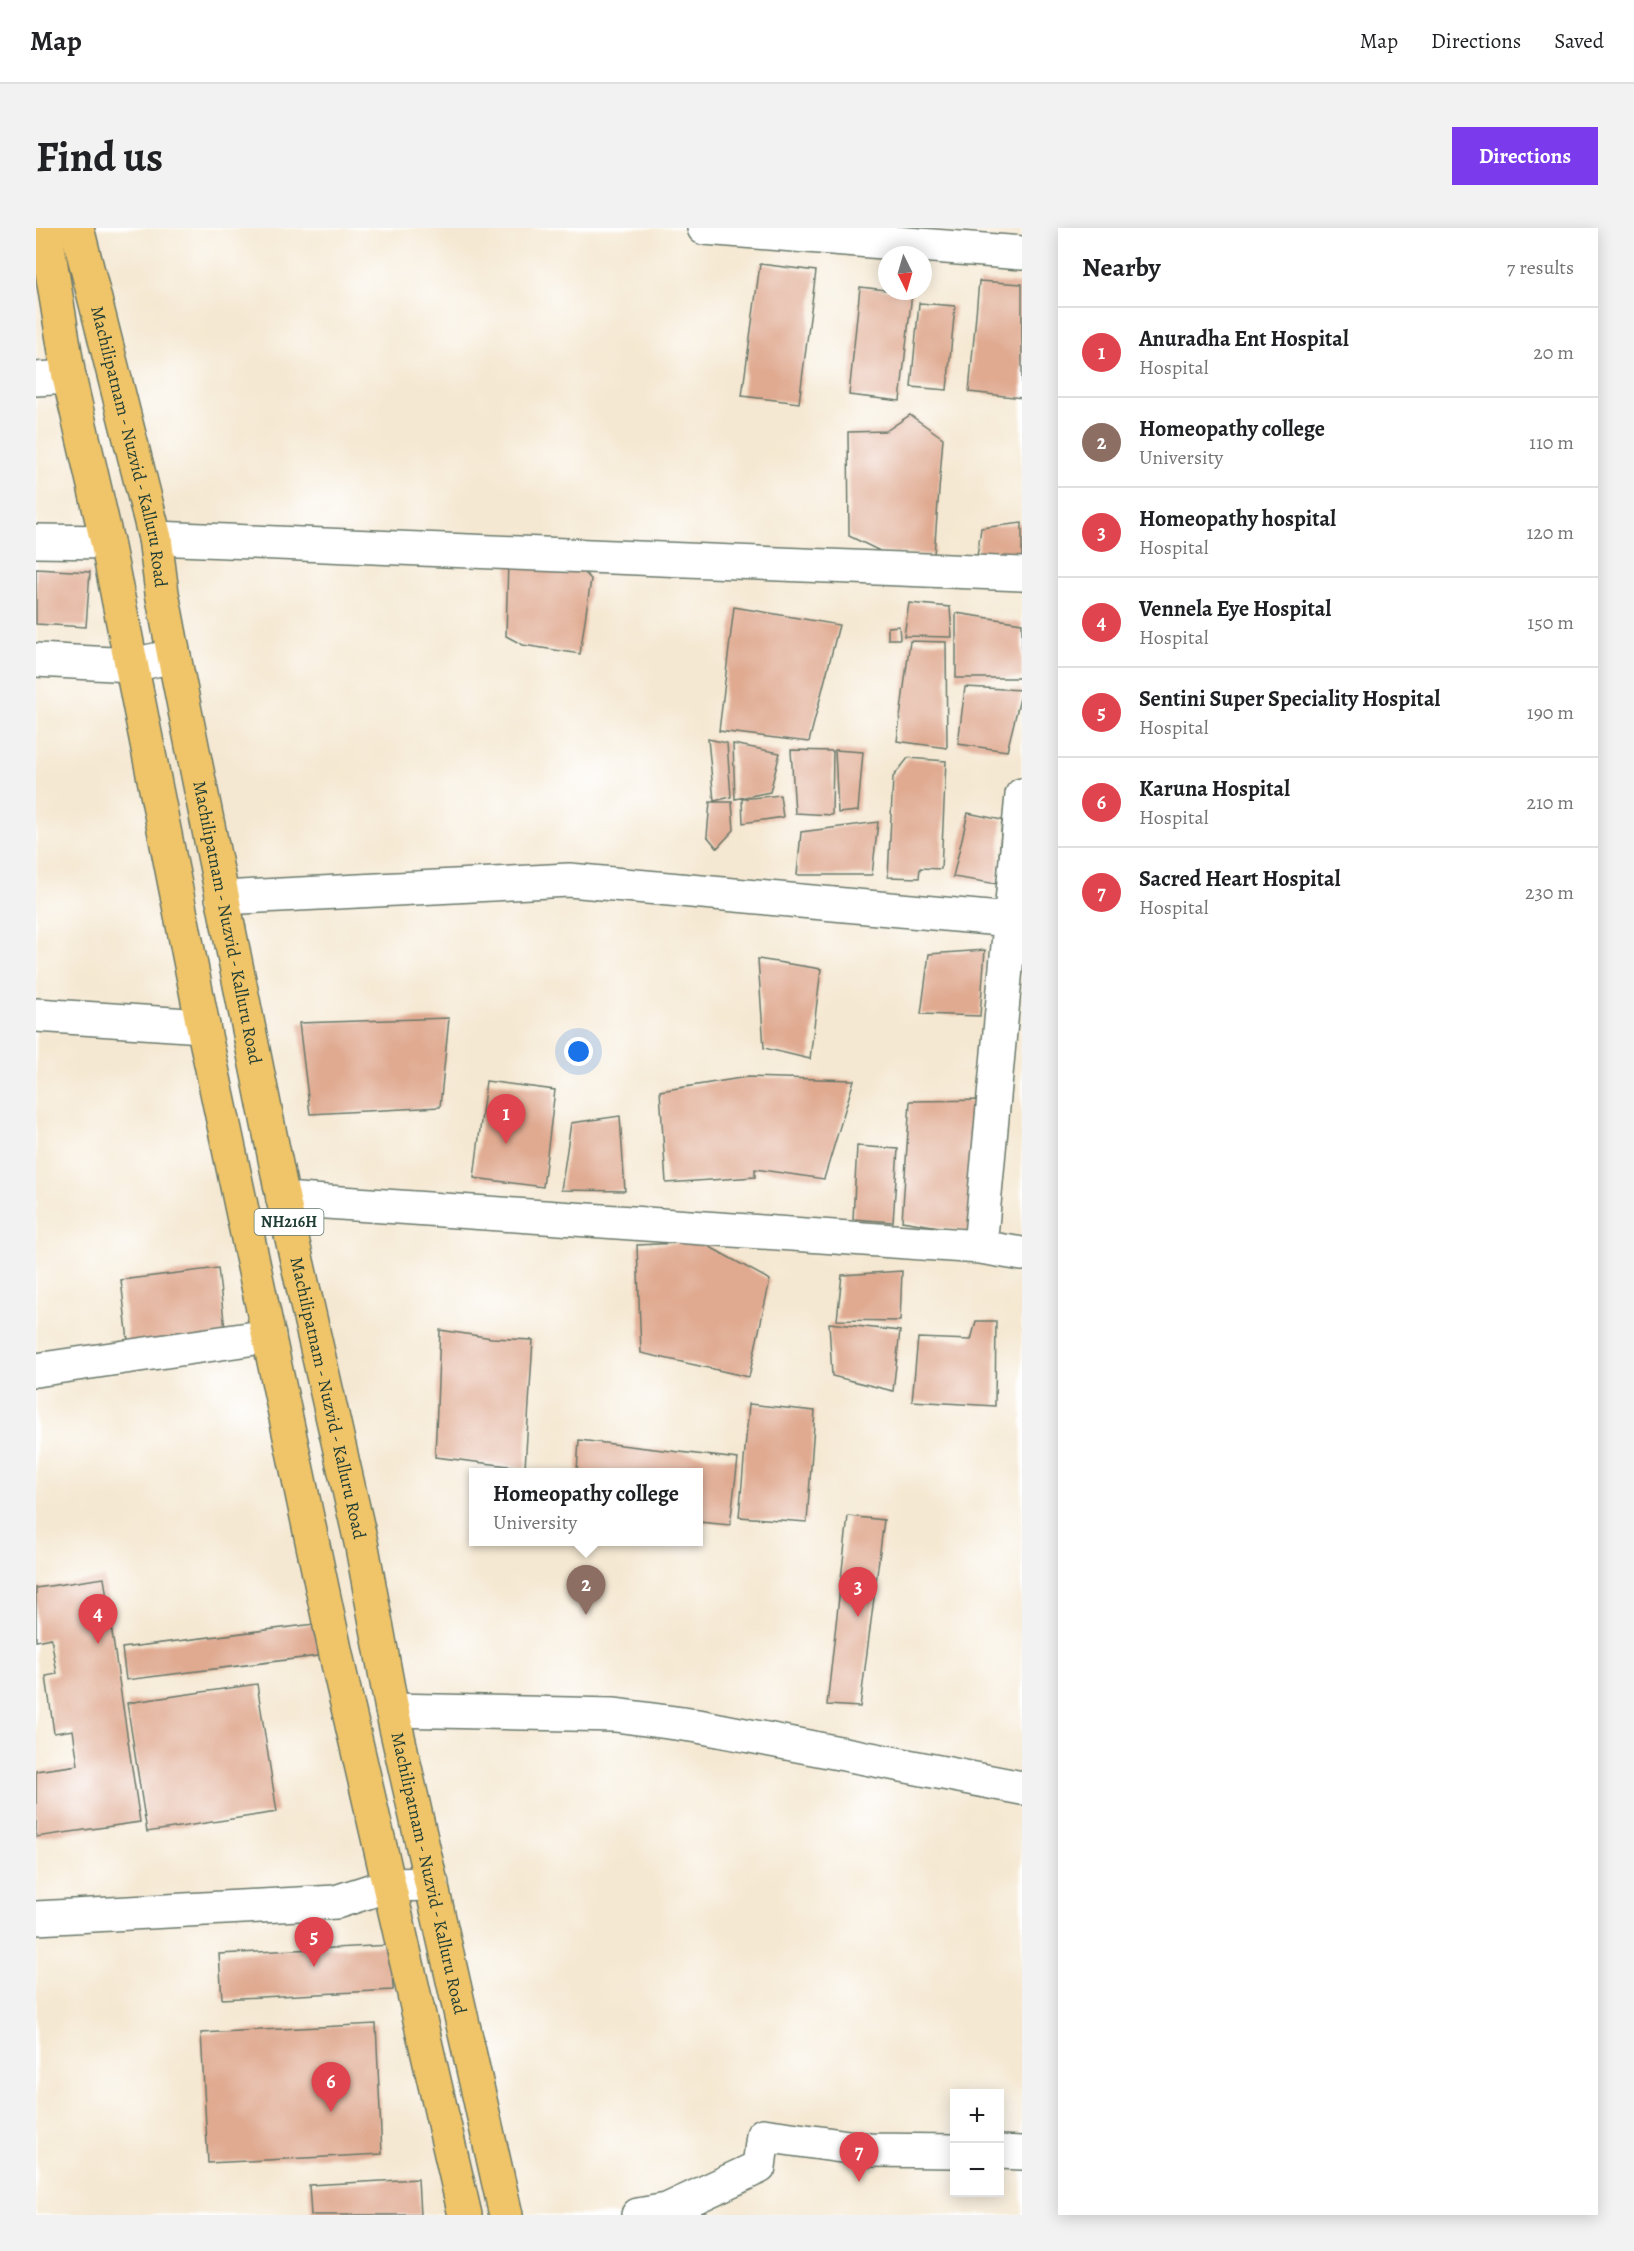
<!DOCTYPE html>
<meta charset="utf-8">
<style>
body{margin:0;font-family:Alegreya,serif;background:#f2f2f2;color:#202124}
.controls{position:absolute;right:18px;bottom:18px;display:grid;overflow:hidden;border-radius:0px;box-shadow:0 3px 15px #0003}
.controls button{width:54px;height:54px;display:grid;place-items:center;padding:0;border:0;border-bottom:2px solid #e0e0e0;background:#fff;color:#202124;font:30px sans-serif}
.compass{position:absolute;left:842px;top:18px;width:54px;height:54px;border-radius:50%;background:#fff;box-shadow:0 3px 15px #0003;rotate:175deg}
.you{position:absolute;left:543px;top:824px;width:21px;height:21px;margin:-15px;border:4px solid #fff;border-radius:50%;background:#1a73e8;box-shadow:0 0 0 9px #1a73e833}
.badge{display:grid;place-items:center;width:39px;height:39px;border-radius:50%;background:#7c3aed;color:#fff;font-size:20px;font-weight:700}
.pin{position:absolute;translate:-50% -50px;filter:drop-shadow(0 2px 3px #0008)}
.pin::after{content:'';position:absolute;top:32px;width:21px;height:18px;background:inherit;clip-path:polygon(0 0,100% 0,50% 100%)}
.popup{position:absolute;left:433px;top:1240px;width:234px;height:78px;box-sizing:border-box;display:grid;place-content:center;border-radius:0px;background:#fff;filter:drop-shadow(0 2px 4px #0005);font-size:20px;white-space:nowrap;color:#757577}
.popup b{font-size:22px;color:#202124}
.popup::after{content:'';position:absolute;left:50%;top:100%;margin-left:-12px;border:12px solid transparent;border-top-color:#fff}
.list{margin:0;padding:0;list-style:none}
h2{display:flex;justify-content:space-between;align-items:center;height:78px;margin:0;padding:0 24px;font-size:26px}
h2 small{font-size:20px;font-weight:400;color:#757577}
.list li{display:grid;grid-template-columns:39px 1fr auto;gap:18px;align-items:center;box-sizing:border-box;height:90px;padding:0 24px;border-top:2px solid #e0e0e0}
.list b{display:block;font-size:22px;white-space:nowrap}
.list p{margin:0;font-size:20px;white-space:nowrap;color:#757577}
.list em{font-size:20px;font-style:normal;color:#757577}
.map{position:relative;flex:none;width:986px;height:1987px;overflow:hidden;border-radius:0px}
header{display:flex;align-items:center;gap:36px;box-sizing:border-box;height:84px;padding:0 30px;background:#fff;border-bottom:2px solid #e0e0e0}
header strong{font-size:28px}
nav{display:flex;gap:33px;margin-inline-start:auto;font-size:21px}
.intro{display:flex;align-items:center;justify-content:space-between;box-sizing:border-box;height:144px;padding:0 36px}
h1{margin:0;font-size:42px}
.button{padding:15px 27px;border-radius:0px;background:#7c3aed;color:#fff;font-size:21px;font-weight:700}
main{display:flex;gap:36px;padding:0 36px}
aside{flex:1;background:#fff;border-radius:0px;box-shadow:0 3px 15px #0003}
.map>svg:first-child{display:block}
.building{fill:#e0aa91}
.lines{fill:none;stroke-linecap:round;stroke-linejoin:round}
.minor-casing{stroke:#6a796b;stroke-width:36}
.highway-casing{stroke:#6a796b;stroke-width:36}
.minor{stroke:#fff;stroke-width:33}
.highway{stroke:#f0c469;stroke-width:33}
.labels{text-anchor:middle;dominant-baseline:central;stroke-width:5;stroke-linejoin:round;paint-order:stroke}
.shield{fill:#fff;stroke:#627771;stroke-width:1.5}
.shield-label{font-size:16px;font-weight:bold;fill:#1f3d34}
.street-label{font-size:18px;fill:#1f3d34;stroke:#fff}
</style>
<header>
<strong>Map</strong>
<nav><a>Map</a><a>Directions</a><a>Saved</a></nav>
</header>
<div class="intro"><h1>Find us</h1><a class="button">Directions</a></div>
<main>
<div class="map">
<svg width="986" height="1987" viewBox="0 0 986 1987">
<rect width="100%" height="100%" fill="#fff"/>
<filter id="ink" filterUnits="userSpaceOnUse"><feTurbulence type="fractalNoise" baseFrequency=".0167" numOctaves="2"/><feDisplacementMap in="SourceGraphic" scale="12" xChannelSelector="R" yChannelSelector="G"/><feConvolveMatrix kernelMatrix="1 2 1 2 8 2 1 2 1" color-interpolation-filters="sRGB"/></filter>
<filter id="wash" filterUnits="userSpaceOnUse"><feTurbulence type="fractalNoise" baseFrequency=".008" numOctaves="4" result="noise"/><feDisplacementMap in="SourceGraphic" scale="24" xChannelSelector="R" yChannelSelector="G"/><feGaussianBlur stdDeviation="1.35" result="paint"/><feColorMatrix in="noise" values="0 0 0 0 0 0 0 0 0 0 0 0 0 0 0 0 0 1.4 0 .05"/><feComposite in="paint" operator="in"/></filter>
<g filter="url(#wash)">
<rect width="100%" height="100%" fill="#f5e8d2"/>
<g id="blocks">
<path class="building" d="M 724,36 L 780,43 L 763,175 L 706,168 Z
M 943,53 L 986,56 L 986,170 L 933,164 Z
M 824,59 L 876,65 L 864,173 L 813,167 Z
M 883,75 L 919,78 L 911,162 L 875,159 Z
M 874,187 L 907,210 L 898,327 L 846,324 L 813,308 L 812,204 L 850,203 Z
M 986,295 L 986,343 L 940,336 L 945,300 Z
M 472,331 L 535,332 L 555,351 L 544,426 L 487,417 L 470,408 Z
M 0,341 L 54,344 L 50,399 L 0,396 Z
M 873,375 L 914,379 L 916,409 L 868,408 Z
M 698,379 L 803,397 L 773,514 L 683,503 Z
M 920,385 L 986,395 L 986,450 L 920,450 Z
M 863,398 L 864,411 L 852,411 L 852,399 Z
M 874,413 L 910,414 L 911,520 L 861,513 Z
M 929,459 L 986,462 L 971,523 L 922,516 Z
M 672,511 L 691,515 L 695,569 L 678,573 Z
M 697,516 L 744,525 L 734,564 L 699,571 Z
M 755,522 L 797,523 L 796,587 L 759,585 Z
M 799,522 L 827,524 L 822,583 L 802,585 Z
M 872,530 L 910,533 L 905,641 L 884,640 L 883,650 L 852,649 L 857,549 Z
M 744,567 L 747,589 L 707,595 L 706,571 Z
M 674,574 L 696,574 L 698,602 L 681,620 L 671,608 Z
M 932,585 L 966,592 L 961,656 L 917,649 Z
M 842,594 L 836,647 L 761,647 L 765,604 Z
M 949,722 L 944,788 L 885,786 L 893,726 Z
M 722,731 L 785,741 L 774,831 L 728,820 Z
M 413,790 L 404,879 L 274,886 L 263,795 Z
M 711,849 L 818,852 L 788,951 L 719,941 L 719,949 L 630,955 L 624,863 Z
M 450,853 L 519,862 L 507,959 L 438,950 Z
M 957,872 L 934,1004 L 866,993 L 874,873 Z
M 584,888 L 589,963 L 525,962 L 535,895 Z
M 821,918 L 862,921 L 857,994 L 817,991 Z
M 665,1014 L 734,1052 L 713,1149 L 605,1125 L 601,1017 Z
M 182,1040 L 190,1110 L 93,1121 L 85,1052 Z
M 866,1043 L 864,1093 L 801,1092 L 806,1047 Z
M 940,1093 L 960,1093 L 959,1178 L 876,1173 L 882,1110 L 935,1112 Z
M 793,1095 L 864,1103 L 857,1163 L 796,1148 Z
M 404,1102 L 456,1110 L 497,1112 L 489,1240 L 399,1229 Z
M 713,1176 L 779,1183 L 771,1294 L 703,1289 Z
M 543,1212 L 702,1231 L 694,1297 L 663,1294 L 662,1244 L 541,1244 Z
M 812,1288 L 848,1292 L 824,1479 L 791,1477 Z
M 68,1350 L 104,1594 L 0,1609 L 0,1543 L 42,1537 L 37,1502 L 18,1505 L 10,1448 L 21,1446 L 15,1410 L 0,1413 L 0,1360 Z
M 286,1395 L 290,1427 L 90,1452 L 86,1420 Z
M 221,1456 L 241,1584 L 111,1604 L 91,1475 Z
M 355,1717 L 357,1762 L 186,1771 L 183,1726 Z
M 340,1796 L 346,1926 L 172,1935 L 165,1805 Z
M 382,1951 L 384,1987 L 275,1987 L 273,1957 Z"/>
</g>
</g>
<g filter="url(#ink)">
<use href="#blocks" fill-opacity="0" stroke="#6a796b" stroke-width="1.5"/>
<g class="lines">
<defs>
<path id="minor" d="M 668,0 L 986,25
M 0,151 L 33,149
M 119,310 L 986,346
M 0,313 L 71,314
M 0,432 L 96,437 L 138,428
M 186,670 L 533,652 L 986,693
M 0,787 L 167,798
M 247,971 L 944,1019 L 986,1026
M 944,1019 L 986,567
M 0,1142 L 233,1108
M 356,1482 L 579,1487 L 662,1498 L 986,1560
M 0,1690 L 300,1674 L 353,1657 L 396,1656
M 963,1924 L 986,1925
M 602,1987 L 631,1982 L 723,1939 L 727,1907 L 834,1922 L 918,1923"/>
<g id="highway">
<path d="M 9,0 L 33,149 L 71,314 L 167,798 L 304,1445 L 429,1987"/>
<path id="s1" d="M 41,0 L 119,310 L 126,365 L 138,428 L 247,971 L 326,1319 L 356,1482 L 470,1987"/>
</g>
</defs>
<use href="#minor" class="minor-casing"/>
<use href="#highway" class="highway-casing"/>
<use href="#minor" class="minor"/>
<use href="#highway" class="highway"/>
</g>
</g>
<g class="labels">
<rect class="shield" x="218.5" y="981" width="69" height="26" rx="4.5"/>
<g class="shield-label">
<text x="253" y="994">NH216H</text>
</g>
<g class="street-label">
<text stroke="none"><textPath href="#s1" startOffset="225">Machilipatnam - Nuzvid - Kalluru Road</textPath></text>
<text stroke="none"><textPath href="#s1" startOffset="711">Machilipatnam - Nuzvid - Kalluru Road</textPath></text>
<text stroke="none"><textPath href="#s1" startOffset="1197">Machilipatnam - Nuzvid - Kalluru Road</textPath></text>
<text stroke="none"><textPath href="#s1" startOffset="1683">Machilipatnam - Nuzvid - Kalluru Road</textPath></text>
</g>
</g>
</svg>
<div class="controls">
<button>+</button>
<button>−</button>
</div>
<svg class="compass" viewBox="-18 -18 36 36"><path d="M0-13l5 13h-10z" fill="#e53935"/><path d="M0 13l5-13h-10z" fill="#757577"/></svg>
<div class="you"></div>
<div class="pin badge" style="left:470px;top:916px;background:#e0444e">1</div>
<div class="pin badge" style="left:550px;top:1387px;background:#8d6e63">2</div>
<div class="popup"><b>Homeopathy college</b>University</div>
<div class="pin badge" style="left:822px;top:1389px;background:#e0444e">3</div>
<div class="pin badge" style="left:62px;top:1416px;background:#e0444e">4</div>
<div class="pin badge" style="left:278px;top:1739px;background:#e0444e">5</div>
<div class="pin badge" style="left:295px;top:1884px;background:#e0444e">6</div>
<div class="pin badge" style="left:823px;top:1954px;background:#e0444e">7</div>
</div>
<aside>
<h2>Nearby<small>7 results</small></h2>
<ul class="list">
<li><span class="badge" style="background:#e0444e">1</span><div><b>Anuradha Ent Hospital</b><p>Hospital</p></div><em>20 m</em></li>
<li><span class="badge" style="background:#8d6e63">2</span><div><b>Homeopathy college</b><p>University</p></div><em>110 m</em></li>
<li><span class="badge" style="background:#e0444e">3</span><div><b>Homeopathy hospital</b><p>Hospital</p></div><em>120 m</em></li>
<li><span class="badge" style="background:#e0444e">4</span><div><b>Vennela Eye Hospital</b><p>Hospital</p></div><em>150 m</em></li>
<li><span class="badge" style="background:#e0444e">5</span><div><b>Sentini Super Speciality Hospital</b><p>Hospital</p></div><em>190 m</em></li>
<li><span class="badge" style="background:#e0444e">6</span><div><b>Karuna Hospital</b><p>Hospital</p></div><em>210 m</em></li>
<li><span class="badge" style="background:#e0444e">7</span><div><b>Sacred Heart Hospital</b><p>Hospital</p></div><em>230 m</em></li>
</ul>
</aside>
</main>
